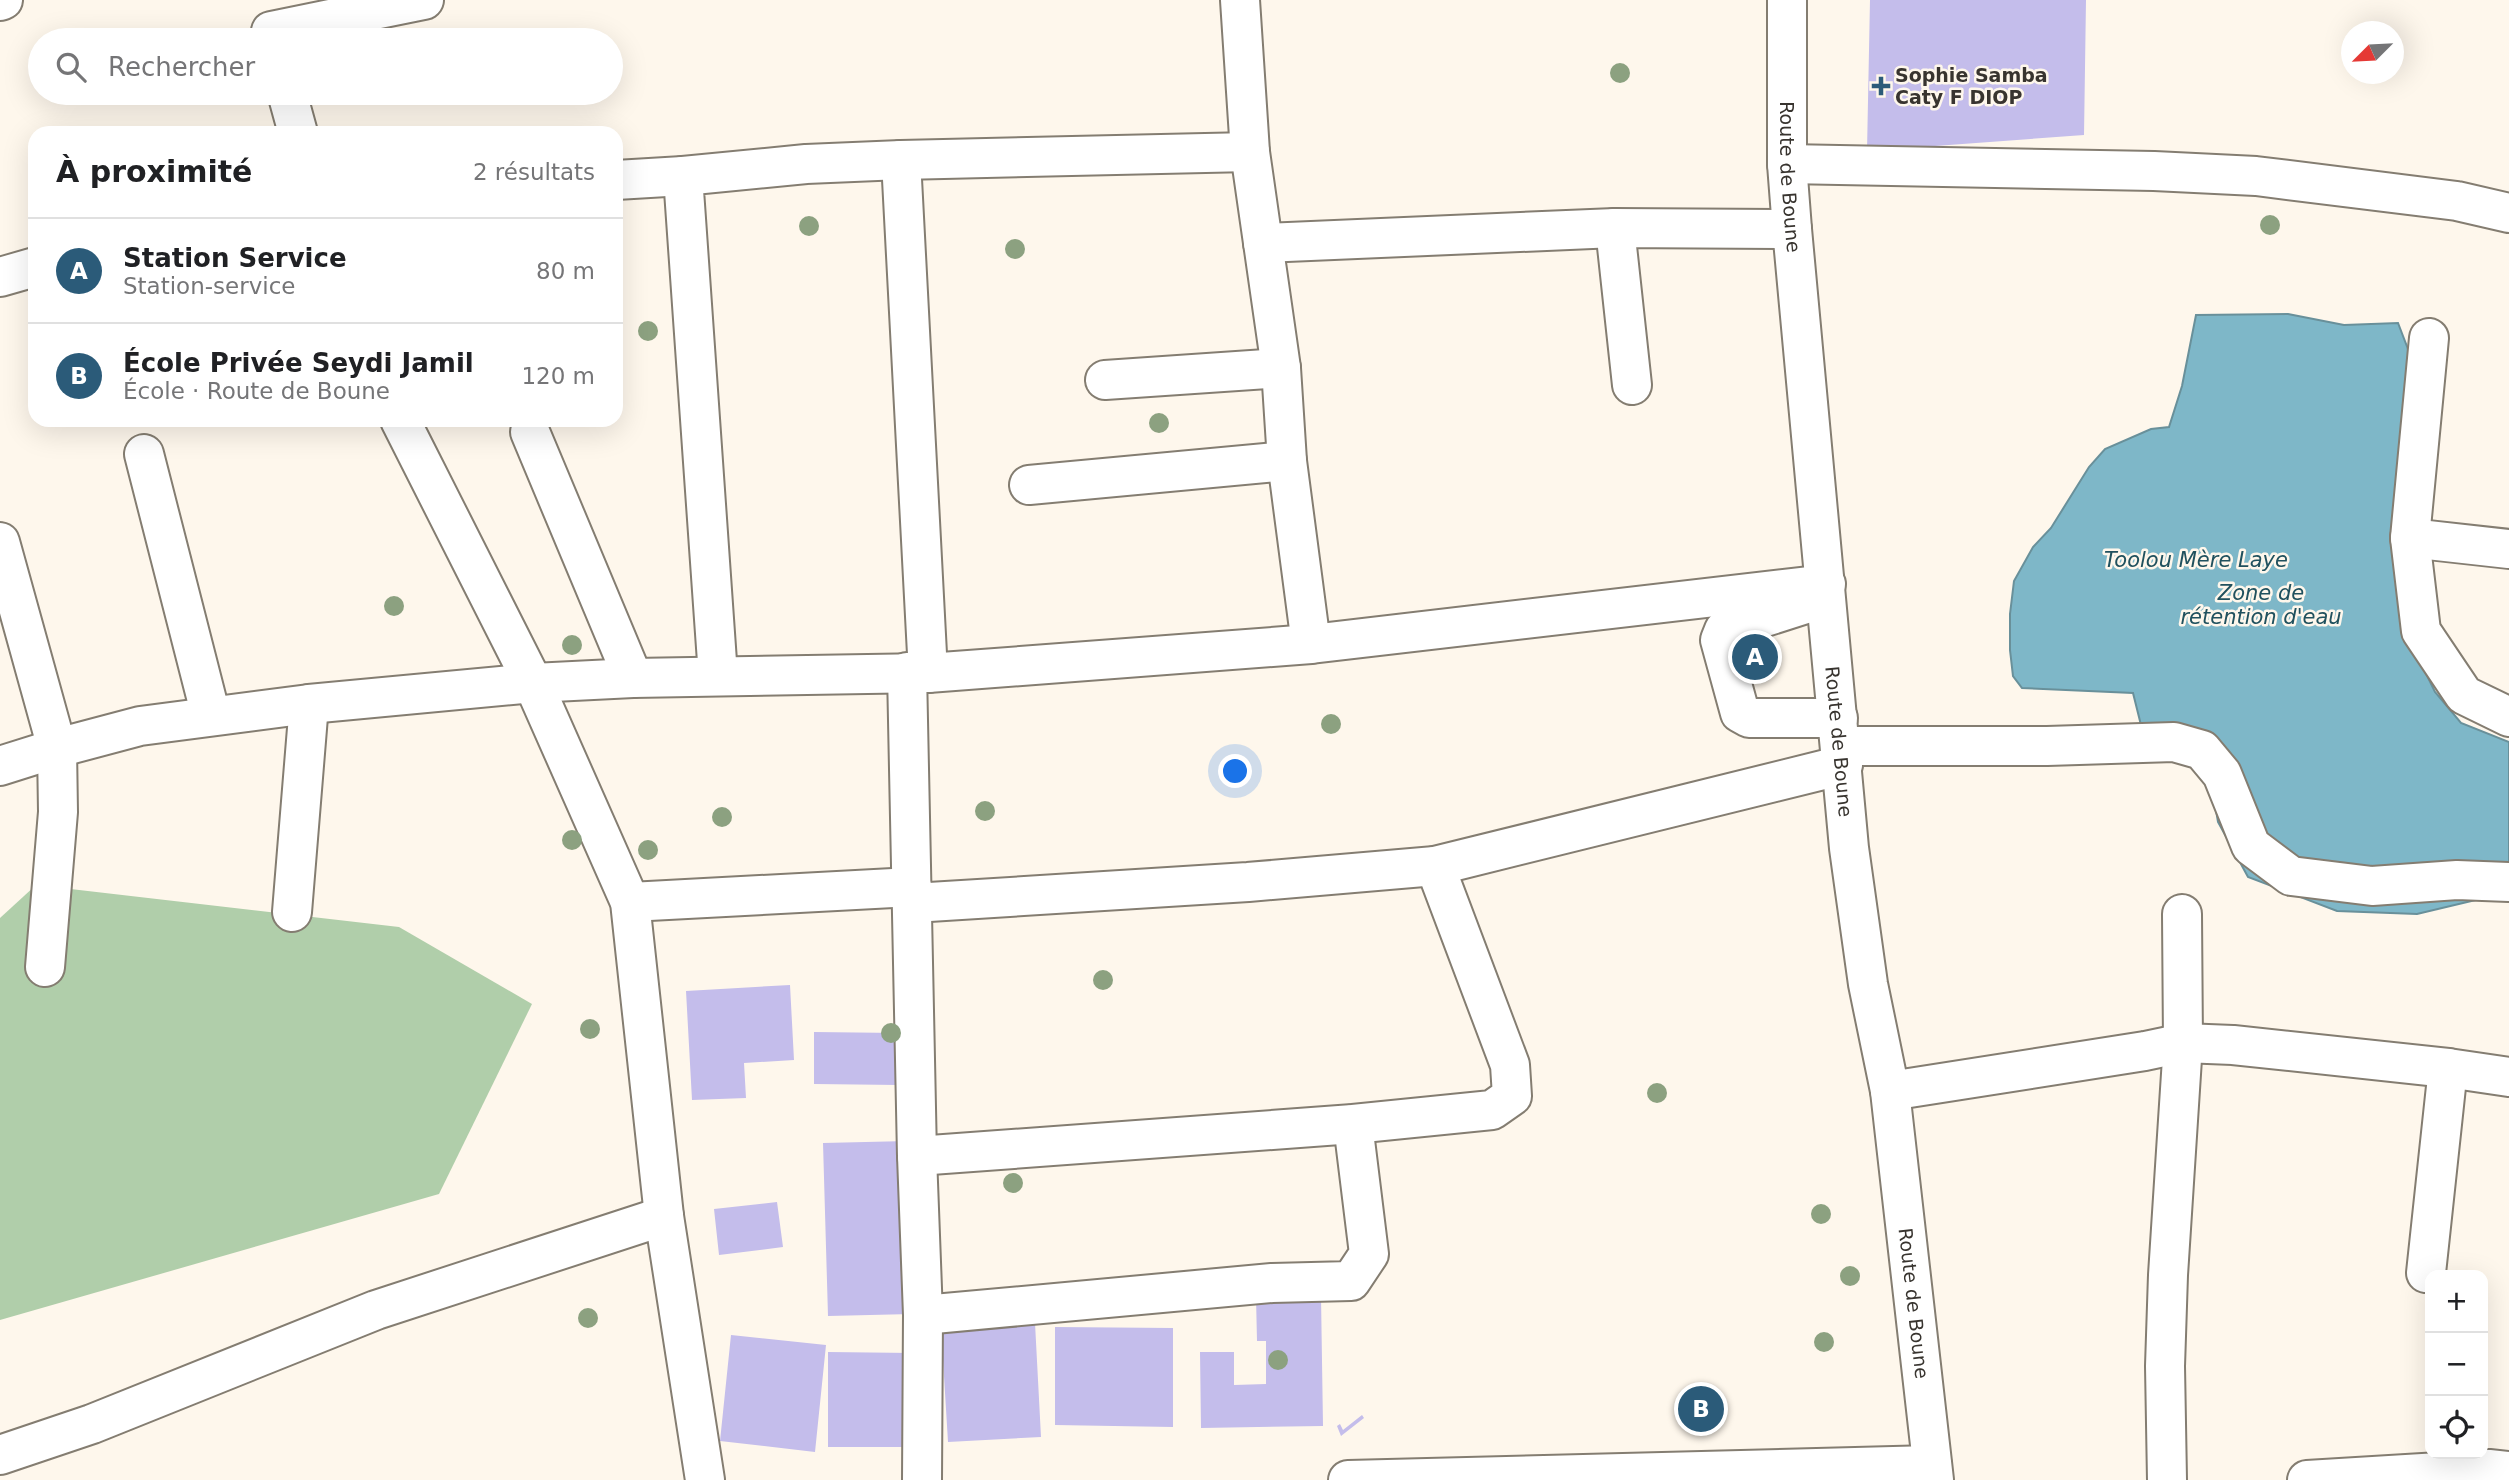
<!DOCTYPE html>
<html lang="fr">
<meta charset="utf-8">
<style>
body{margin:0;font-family:"DejaVu Sans",sans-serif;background:#f2f2f2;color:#202124}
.controls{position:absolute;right:21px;bottom:21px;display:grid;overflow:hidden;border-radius:14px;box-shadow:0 7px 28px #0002}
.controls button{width:63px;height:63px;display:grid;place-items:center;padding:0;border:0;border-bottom:2px solid #e0e0e0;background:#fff;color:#202124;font:35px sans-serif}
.compass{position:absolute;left:2341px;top:21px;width:63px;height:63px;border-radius:50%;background:#fff;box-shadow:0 7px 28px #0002;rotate:246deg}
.you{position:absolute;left:1236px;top:772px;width:24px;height:24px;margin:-18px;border:5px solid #fff;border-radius:50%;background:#1a73e8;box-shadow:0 0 0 10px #1a73e833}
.badge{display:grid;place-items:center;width:46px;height:46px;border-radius:50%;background:#2b5b79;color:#fff;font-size:23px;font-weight:700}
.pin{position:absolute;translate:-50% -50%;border:4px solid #fff;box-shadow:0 2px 7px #0006}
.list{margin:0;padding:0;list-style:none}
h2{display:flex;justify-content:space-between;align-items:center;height:91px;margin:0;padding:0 28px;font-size:30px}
h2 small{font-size:23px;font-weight:400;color:#757577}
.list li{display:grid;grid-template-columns:46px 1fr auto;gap:21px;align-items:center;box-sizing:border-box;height:105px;padding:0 28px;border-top:2px solid #e0e0e0}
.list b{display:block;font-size:26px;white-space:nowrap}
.list p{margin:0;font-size:23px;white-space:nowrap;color:#757577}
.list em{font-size:23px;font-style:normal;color:#757577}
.icon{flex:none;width:38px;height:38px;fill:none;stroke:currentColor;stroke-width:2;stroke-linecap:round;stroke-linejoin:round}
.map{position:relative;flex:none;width:2509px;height:1480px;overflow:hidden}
.search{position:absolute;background:#fff;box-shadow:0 7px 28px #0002;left:28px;top:28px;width:595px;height:77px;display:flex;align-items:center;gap:18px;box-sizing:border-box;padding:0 24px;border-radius:38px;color:#757577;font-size:26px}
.panel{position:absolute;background:#fff;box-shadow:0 7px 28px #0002;left:28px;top:126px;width:595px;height:301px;border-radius:21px}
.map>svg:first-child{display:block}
.green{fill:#b0ceaa}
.water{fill:#7eb7c8;stroke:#69909a;stroke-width:2}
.building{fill:#c4bdeb}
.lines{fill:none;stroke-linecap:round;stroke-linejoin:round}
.minor-casing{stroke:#847d71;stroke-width:42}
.minor{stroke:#fff;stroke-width:38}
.tree{fill:#8ca180}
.poi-dot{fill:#2b5b79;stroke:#fef7ec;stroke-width:2.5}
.labels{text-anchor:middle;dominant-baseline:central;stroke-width:5;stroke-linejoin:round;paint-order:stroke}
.poi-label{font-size:19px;font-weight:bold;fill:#38342f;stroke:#fef7ec;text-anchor:start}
.street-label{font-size:19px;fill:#38342f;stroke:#fef7ec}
.water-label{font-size:21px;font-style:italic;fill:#20515e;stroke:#fef7ec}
</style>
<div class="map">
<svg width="2509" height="1480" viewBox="0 0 2509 1480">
<rect width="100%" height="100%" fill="#fef7ec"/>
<path class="green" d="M 36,885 L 399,927 L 532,1004 L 439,1194 L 0,1320 L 0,918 Z"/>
<path class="water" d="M 2288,314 L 2344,325 L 2398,323 L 2411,357 L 2416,653 L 2435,692 L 2461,723 L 2509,742 L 2509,898 L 2484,898 L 2417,914 L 2337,911 L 2248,877 L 2218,822 L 2203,734 L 2141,725 L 2133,693 L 2022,688 L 2013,676 L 2010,650 L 2010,614 L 2014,581 L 2033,547 L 2051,528 L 2089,467 L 2105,449 L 2151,429 L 2169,427 L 2182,386 L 2196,315 Z"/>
<path class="building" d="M 1870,0 L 2086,0 L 2084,135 L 1867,151 Z
M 790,985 L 794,1060 L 744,1063 L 746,1098 L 692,1100 L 686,991 Z
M 814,1032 L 899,1033 L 899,1085 L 814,1084 Z
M 908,1141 L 912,1314 L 828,1316 L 823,1143 Z
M 777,1202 L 783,1247 L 719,1255 L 714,1209 Z
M 1321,1296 L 1323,1426 L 1201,1428 L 1200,1352 L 1234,1352 L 1234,1385 L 1266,1384 L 1266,1341 L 1257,1341 L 1256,1297 Z
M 1035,1323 L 1041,1437 L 948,1442 L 941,1327 Z
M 1055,1327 L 1173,1328 L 1173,1427 L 1055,1425 Z
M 731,1335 L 826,1345 L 815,1452 L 720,1441 Z
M 828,1352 L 913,1353 L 913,1447 L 828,1447 Z
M 1362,1415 L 1364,1418 L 1341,1436 L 1337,1426 L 1340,1424 L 1343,1430 Z"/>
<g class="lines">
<defs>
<g id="minor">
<path d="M 1240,0 L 1250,152 L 1281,368 L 1287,461 L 1311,644"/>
<path id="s1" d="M 1787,0 L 1787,164 L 1792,229 L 1849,848 L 1868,984 L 1890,1091 L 1934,1480"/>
<path d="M 0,1 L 3,0"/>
<path d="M 271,31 L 424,0"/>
<path d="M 287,93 L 298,133"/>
<path d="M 901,160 L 928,673"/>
<path d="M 1787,164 L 2154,171 L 2256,176 L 2457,201 L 2509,213"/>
<path d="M 616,180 L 683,176"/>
<path d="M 1615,228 L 1632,385"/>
<path d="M 1263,243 L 1615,228 L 1792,229"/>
<path d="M 0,277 L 35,267"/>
<path d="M 2429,338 L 2410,538 L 2421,631 L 2464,695 L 2509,717"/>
<path d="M 1105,380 L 1281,368"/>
<path d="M 400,420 L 533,683 L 630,902 L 664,1216 L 705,1480"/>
<path d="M 530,432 L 633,678"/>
<path d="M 144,454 L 211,716"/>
<path d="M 1029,485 L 1287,461"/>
<path d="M 2410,538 L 2509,549"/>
<path d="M 0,542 L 57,748 L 58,812 L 45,967"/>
<path d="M 1809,603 L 1724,630 L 1720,640 L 1740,713 L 1749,718 L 1838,718"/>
<path d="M 907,672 L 917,1156 L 923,1315 L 922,1480"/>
<path d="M 718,676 L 683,176 L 806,164 L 901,160 L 1250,152"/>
<path d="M 1841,746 L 2047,746 L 2174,742 L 2202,750 L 2222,774 L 2251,846 L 2291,876 L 2372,886 L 2457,880 L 2509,882"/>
<path d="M 0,766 L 57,748 L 140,726 L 309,704 L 533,683 L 633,678 L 928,673 L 1311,644 L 1826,584"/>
<path d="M 630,902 L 912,887"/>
<path d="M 913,903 L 1248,882 L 1435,866 L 1843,765"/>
<path d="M 292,912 L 309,704"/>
<path d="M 1890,1091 L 2145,1051 L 2183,1043 L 2233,1045 L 2448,1068 L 2509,1077"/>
<path d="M 917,1156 L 1353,1124 L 1492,1110 L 1512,1096 L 1510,1065 L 1435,866"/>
<path d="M 2426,1273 L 2448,1068"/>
<path d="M 923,1315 L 1272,1283 L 1351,1281 L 1369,1254 L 1353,1124"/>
<path d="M 0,1455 L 92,1424 L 376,1310 L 664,1216"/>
<path d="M 1348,1480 L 1932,1465"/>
<path d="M 2167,1480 L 2165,1366 L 2168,1275 L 2183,1043 L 2182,914"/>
<path d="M 2307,1480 L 2489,1469 L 2509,1471"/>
</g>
</defs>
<use href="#minor" class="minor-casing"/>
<use href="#minor" class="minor"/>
</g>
<g class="tree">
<circle cx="1620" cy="73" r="10"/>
<circle cx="2270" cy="225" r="10"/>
<circle cx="809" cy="226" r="10"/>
<circle cx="1015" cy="249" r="10"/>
<circle cx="648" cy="331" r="10"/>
<circle cx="1159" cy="423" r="10"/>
<circle cx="394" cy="606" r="10"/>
<circle cx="572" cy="645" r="10"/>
<circle cx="1331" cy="724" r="10"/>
<circle cx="985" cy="811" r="10"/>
<circle cx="722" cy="817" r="10"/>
<circle cx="572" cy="840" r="10"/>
<circle cx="648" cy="850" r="10"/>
<circle cx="1103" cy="980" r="10"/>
<circle cx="590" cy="1029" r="10"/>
<circle cx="891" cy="1033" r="10"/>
<circle cx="1657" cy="1093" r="10"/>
<circle cx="1013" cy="1183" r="10"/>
<circle cx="1821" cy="1214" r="10"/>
<circle cx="1850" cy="1276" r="10"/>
<circle cx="588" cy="1318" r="10"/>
<circle cx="1824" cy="1342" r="10"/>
<circle cx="1278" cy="1360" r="10"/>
</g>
<path class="poi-dot" d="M1877.5 75.5h7v7h7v7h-7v7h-7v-7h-7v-7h7z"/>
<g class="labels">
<g class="poi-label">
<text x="1895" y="75">Sophie Samba<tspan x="1895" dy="22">Caty F DIOP</tspan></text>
</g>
<g class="street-label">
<text stroke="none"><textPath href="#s1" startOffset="177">Route de Boune</textPath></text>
<text stroke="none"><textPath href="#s1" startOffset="744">Route de Boune</textPath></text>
<text stroke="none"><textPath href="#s1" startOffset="1311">Route de Boune</textPath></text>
</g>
<g class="water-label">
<text x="2196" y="560">Toolou Mère Laye</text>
<text x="2261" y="593">Zone de<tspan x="2261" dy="24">rétention d'eau</tspan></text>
</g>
</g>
</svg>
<div class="controls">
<button>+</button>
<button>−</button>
<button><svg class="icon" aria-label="locate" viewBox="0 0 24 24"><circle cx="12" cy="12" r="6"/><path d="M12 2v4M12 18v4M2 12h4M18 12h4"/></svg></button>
</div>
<svg class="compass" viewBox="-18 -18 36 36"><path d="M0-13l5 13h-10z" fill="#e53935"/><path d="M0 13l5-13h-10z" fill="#757577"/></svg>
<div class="you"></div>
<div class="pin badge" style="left:1755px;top:657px">A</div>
<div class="pin badge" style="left:1701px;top:1409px">B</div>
<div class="search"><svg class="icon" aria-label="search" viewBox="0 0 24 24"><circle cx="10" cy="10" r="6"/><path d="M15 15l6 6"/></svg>Rechercher</div>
<section class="panel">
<h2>À proximité<small>2 résultats</small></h2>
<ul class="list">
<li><span class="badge">A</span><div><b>Station Service</b><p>Station-service</p></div><em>80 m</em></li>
<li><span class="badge">B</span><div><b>École Privée Seydi Jamil</b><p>École · Route de Boune</p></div><em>120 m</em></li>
</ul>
</section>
</div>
